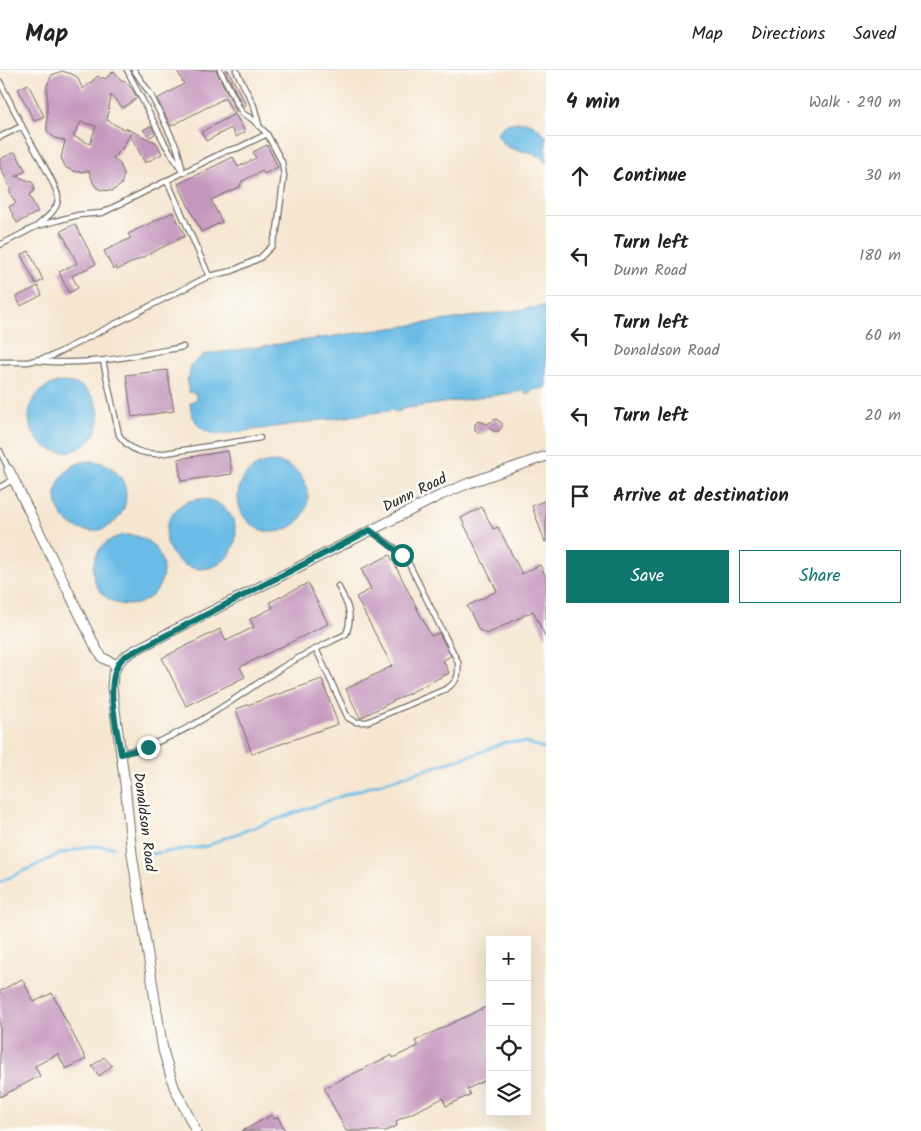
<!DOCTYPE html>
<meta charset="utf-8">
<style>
body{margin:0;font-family:Kalam,sans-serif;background:#f2f2f2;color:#222}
.controls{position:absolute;right:15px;bottom:15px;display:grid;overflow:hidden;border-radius:0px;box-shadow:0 5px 20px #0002}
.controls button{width:45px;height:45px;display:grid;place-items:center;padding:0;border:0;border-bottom:1px solid #e0e0e0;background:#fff;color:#222;font:25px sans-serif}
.stop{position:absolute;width:15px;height:15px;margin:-11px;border:4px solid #0f766e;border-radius:50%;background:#fff}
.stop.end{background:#0f766e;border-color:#fff;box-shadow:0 1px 5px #0008}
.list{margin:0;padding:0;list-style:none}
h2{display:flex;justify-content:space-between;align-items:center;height:65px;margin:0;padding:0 20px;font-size:21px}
h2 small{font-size:16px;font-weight:400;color:#767676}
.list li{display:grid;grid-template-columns:32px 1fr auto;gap:15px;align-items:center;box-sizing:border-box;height:80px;padding:0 20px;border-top:1px solid #e0e0e0}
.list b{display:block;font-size:19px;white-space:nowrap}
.list p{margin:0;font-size:16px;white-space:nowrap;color:#767676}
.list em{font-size:16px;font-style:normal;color:#767676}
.actions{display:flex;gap:10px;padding:15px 20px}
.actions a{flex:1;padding:11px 0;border:1px solid #0f766e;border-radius:0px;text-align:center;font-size:18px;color:#0f766e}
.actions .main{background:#0f766e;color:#fff}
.icon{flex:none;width:28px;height:28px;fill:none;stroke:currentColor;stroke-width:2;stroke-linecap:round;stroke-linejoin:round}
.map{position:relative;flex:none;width:546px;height:1061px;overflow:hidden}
header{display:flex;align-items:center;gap:30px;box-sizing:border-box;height:70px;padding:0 25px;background:#fff;border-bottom:1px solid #e0e0e0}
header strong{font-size:24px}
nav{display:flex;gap:28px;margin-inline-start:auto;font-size:18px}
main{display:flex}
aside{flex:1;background:#fff}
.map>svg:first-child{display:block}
.water{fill:#6bbce6;stroke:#4b7488}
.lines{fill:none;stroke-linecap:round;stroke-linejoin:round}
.stream{stroke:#6bbce6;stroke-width:3}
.building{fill:#c497bd;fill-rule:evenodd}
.service-casing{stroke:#726c65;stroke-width:7}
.minor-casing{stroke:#726c65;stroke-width:11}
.service{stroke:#fff;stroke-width:4.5}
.minor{stroke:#fff;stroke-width:9}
.route{stroke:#0f766e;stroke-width:6}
.labels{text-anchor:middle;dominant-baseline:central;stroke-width:5;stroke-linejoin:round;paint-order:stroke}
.street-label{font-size:15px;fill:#2b2b2b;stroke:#fdfcf7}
</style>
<header>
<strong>Map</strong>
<nav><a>Map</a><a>Directions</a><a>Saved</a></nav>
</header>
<main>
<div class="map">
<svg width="546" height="1061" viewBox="0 0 546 1061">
<rect width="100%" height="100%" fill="#fdfcf7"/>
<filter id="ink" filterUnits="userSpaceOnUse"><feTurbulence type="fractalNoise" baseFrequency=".02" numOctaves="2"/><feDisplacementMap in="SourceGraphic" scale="10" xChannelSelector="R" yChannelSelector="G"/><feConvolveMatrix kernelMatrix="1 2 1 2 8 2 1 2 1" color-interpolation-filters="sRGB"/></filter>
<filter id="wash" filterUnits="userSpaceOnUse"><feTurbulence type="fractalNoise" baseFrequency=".0096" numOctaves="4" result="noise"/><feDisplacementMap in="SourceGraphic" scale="20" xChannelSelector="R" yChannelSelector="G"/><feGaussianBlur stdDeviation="1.12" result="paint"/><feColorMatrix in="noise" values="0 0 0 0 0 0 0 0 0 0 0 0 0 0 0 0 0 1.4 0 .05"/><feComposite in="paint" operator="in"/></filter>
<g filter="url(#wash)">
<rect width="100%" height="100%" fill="#f5e6d0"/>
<path class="water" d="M 525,52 L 534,55 L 546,66 L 546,93 C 543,90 541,86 537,85 C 521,78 505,84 497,63 C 504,52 513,52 525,52 Z
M 546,236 L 546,318 L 532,320 L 532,322 L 525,324 L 524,321 L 401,339 L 401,341 L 395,342 L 394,340 L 217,365 C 207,361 198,360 194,347 L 192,347 L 190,333 L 196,329 L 196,324 L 189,322 L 187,308 L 189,308 L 191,295 L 203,286 L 202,285 Z
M29 347a35 35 0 1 1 70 0a35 35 0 1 1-70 0Z
M56 426a35 35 0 1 1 70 0a35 35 0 1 1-70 0Z
M238 427a35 35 0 1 1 70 0a35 35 0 1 1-70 0Z
M166 464a35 35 0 1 1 70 0a35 35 0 1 1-70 0Z
M93 500a35 35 0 1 1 70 0a35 35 0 1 1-70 0Z"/>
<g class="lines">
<path class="stream" d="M 150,784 L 208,776 L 222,769 L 353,722 L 476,684 L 506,672 L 525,672 L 546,679
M 0,812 L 60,784 L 90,776 L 113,777"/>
</g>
<g id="blocks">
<path class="building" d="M 177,0 L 216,0 L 236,41 L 233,43 L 225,28 L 171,56 L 157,29 L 184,14 Z
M 225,0 L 228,0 L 246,35 L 243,37 Z
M 62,1 L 72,4 L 77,7 L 83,19 L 98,6 L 101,9 L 103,7 L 105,9 L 114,1 L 122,11 L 124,10 L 132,19 L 137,28 L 123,38 L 111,25 L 107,50 L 123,59 L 125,58 L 157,73 L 162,84 L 145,93 L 130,64 L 122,79 L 113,88 L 120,94 L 124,104 L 121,115 L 112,121 L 101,120 L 96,117 L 93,112 L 89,101 L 76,102 L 66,98 L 61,88 L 65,71 L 55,68 L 47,61 L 47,15 L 52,5 ZM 81,52 L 96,56 L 90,74 L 73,66 Z
M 28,14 L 44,46 L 34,51 L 18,19 Z
M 235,44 L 245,62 L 236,67 L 231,58 L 206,71 L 201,62 Z
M 151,56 L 155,64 L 150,67 L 143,60 Z
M 267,75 L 278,97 L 264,104 L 262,101 L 242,111 L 242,112 L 240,114 L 241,116 L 211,130 L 222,152 L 201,162 L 178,114 L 233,87 L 238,97 L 256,88 L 253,82 Z
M 15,82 L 26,101 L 16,106 L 32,112 L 34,115 L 34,121 L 29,125 L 38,142 L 17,153 L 9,137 L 16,133 L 10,124 L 10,117 L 0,97 L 0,89 Z
M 173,142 L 185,166 L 117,200 L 116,197 L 113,199 L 104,181 L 131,168 L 128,164 Z
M 75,154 L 96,194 L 72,206 L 78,218 L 69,223 L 59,202 L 77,193 L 61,161 Z
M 29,181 L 43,210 L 36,214 L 21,185 Z
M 38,216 L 42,225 L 21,236 L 16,227 Z
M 167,300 L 174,341 L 132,347 L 126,305 Z
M 496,349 L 502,353 L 502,357 L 499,361 L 493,361 L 489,358 L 484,362 L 480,363 L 475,360 L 475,354 L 478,351 L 487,354 Z
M 228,381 L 232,404 L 181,411 L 178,389 Z
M 546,430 L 546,472 L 545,472 L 532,436 Z
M 482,437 L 493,459 L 498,457 L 522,504 L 540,495 L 546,507 L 546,568 L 533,541 L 487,564 L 479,560 L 467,536 L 497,521 L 461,448 Z
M 390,485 L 431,566 L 439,563 L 446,576 L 451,586 L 443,590 L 449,603 L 360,648 L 346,619 L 392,596 L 356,527 L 371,519 L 361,499 Z
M 308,513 L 328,554 L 240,597 L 245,607 L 186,636 L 162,588 L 220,559 L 226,571 L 254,557 L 250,549 L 273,538 L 270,532 Z
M 322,609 L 338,654 L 252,684 L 236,639 Z
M 22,909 L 34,932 L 52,923 L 86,989 L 66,999 L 58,984 L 35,996 L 40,1006 L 0,1027 L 0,921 Z
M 490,935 L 490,1008 L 467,1019 L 470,1025 L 446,1036 L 443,1028 L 396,1051 L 397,1056 L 386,1061 L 346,1061 L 324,1018 L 392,985 L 393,988 L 418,976 L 415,971 Z
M 104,987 L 112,996 L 99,1006 L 92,996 Z
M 272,1045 L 274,1049 L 278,1047 L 285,1061 L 242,1061 Z"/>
</g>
</g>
<g filter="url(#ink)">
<use href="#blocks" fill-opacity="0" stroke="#726c65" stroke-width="1"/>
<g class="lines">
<defs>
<path id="service" d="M 127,0 L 165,74 L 183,102
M 134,0 L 151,25 L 177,78 L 182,97
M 236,0 L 254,36 L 259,55
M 0,12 L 22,56
M 0,67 L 22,56 C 29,71 57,114 58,127 C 59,139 46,148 38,155
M 167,110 L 209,206
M 0,175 L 37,156 L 78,145 L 102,143 L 226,81 L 238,78 L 267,64
M 39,291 C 90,296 133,286 183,277
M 103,291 L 119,365 C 129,380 141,384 159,384 L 260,368
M 0,292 L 28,292 L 52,286 L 209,206 L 232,201 L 260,188 L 272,176 L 277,160 L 284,106 L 282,92 L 267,64 L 252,49 L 242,43 L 220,0
M 0,381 L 9,400
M 0,417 L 13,410
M 316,579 L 348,648 L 356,652 L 367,652 L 446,619 C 458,611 459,606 458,592 L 408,492 L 395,478 L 371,461
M 121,683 C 178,672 227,633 275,602 C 297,587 322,576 346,564 C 354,545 347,533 338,516"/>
<path id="minor" d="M 9,400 L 97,580 L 103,588 L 117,595
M 196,1061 L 174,1017 L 163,980 L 132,784 L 125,714 L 112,618 L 113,605 L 117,595 L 124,587 L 135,580 L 441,425 L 469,413 L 546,386"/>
</defs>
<use href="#service" class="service-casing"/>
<use href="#minor" class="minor-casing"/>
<use href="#service" class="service"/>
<use href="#minor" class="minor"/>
</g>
</g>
<g class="lines" filter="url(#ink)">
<path class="route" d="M 148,677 L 121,684 C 117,657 102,607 124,587 L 370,460 L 402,485"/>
</g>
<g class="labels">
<g class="street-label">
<text transform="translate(415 423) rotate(-26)">Dunn Road</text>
<text transform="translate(144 752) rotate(83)">Donaldson Road</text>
</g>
</g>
</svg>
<div class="controls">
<button>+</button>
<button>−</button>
<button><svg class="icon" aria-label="locate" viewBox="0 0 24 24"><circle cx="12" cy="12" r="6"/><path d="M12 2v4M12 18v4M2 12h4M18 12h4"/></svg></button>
<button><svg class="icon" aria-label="layers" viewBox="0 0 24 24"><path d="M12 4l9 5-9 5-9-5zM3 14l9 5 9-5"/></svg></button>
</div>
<div class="stop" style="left:402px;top:485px"></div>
<div class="stop end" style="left:148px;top:677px"></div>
</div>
<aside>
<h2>4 min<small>Walk · 290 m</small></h2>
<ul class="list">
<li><svg class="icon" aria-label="ahead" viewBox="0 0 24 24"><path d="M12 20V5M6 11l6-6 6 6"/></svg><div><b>Continue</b></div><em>30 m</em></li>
<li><svg class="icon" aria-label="left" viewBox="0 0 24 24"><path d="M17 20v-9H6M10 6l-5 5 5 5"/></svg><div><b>Turn left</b><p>Dunn Road</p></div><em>180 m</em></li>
<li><svg class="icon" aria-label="left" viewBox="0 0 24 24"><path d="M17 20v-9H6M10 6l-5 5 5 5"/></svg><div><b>Turn left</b><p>Donaldson Road</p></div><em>60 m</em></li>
<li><svg class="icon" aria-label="left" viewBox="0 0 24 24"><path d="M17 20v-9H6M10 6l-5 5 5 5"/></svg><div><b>Turn left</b></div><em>20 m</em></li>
<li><svg class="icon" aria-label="arrive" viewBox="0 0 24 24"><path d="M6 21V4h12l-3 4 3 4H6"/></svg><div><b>Arrive at destination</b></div></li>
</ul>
<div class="actions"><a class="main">Save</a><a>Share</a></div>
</aside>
</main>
